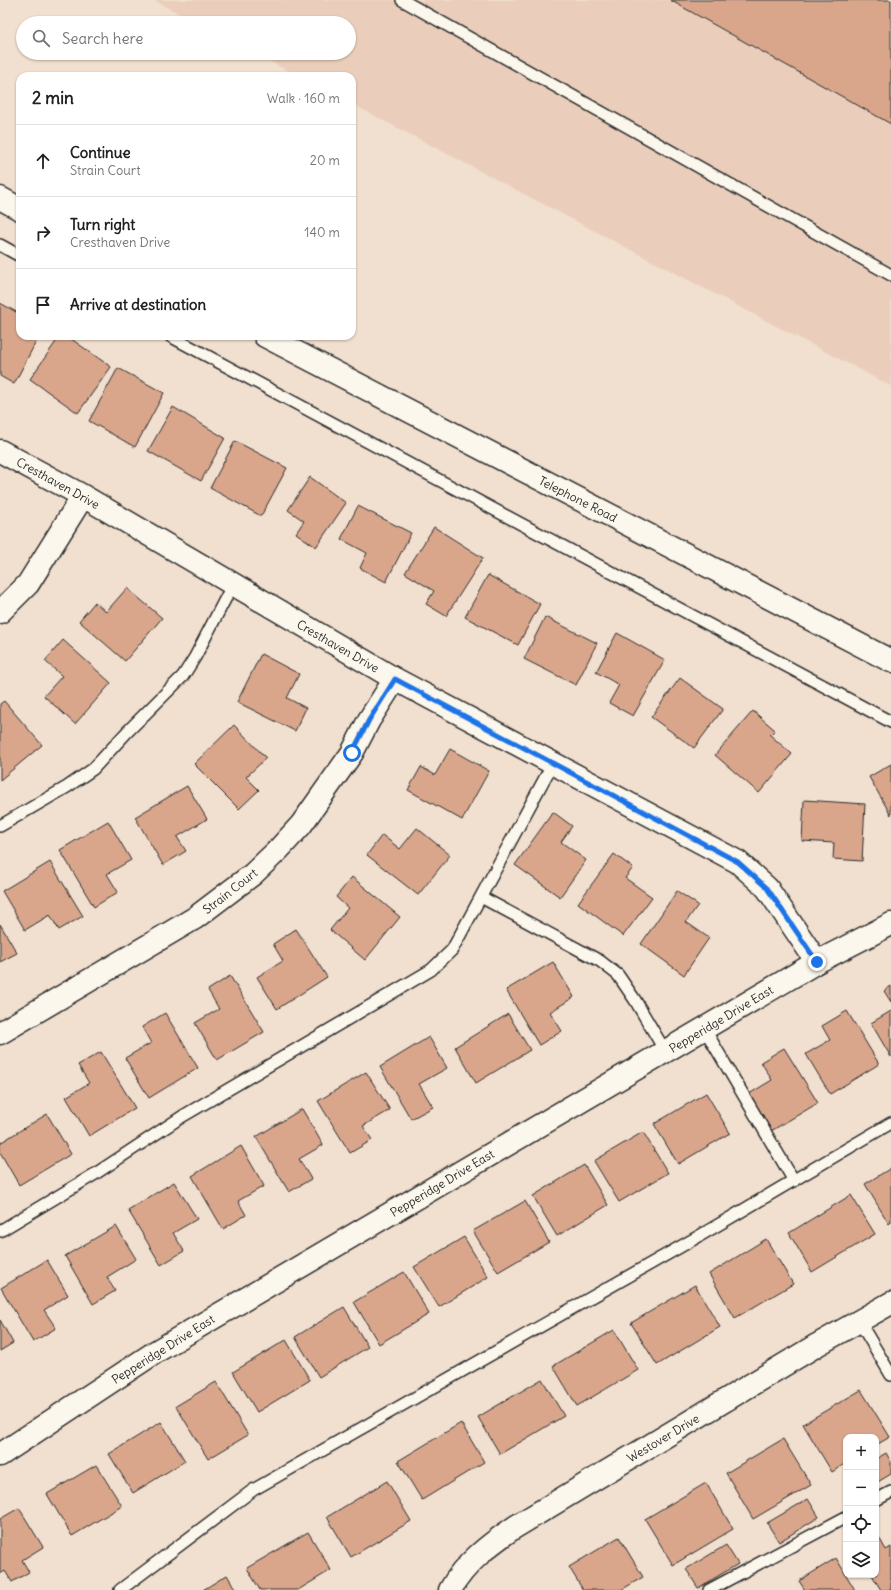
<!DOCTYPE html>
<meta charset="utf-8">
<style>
body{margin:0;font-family:Delius,sans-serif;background:#f6f6f6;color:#202124}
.controls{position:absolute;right:12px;bottom:12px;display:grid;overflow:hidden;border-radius:8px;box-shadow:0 1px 3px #0004}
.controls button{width:36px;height:36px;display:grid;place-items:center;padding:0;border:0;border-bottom:1px solid #e0e0e0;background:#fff;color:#202124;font:20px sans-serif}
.stop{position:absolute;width:12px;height:12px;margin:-9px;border:3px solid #1a73e8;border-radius:50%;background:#fff}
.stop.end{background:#1a73e8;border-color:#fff;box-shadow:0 1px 4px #0008}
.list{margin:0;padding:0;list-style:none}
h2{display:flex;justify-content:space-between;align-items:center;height:52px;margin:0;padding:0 16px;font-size:17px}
h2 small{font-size:13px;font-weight:400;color:#757577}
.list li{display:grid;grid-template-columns:26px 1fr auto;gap:12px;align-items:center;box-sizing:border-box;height:72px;padding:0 16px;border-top:1px solid #e0e0e0}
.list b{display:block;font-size:15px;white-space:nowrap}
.list p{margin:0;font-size:13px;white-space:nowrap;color:#757577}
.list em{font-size:13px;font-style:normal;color:#757577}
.icon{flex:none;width:22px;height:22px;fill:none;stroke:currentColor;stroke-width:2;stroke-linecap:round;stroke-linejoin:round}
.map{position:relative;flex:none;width:891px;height:1590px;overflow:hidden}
.search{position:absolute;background:#fff;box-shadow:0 1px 3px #0004;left:16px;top:16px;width:340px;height:44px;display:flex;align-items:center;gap:10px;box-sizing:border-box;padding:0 14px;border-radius:22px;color:#757577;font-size:15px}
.panel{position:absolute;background:#fff;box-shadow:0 1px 3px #0004;left:16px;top:72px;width:340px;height:268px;border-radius:12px}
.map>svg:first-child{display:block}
.built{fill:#eacebb}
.building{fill:#d9a68c;stroke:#2b2b2b}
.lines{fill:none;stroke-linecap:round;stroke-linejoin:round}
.service-casing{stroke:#2b2b2b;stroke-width:14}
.minor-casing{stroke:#2b2b2b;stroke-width:25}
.secondary-casing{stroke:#2b2b2b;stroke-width:25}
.service{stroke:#fbf7ec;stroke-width:11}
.minor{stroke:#fbf7ec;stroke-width:22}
.secondary{stroke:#fbf7ec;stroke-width:22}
.route{stroke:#1a73e8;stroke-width:5}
.labels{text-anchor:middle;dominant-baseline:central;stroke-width:3;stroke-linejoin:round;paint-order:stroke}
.street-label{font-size:12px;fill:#2b2b2b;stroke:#fbf7ec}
</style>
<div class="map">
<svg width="891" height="1590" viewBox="0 0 891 1590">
<rect width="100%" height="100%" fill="#f1dfcf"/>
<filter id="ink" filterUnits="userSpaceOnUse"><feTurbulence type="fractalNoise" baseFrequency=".025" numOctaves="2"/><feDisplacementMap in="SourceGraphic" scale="8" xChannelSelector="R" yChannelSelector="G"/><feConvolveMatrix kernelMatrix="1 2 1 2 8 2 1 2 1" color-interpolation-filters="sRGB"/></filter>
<g filter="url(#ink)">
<path class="built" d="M 153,0 L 891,0 L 891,386 L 352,104 L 352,76 L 298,76 L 254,53 L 349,53 L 349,23 L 197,23 Z"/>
<path class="building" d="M 670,0 L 891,0 L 891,124 Z
M 0,303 L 20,314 L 20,336 L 39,336 L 14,384 L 0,376 Z
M 60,336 L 67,336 L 111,367 L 78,413 L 30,379 Z
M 118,368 L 164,393 L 135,447 L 89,421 Z
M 173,407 L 225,438 L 201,481 L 148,451 Z
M 235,441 L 287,468 L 261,516 L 210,488 Z
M 310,477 L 346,503 L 316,547 L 296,533 L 304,521 L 288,510 Z
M 358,506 L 411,533 L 386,582 L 360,568 L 367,553 L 341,539 Z
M 434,527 L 483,558 L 446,616 L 426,604 L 434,591 L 405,573 Z
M 488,575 L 540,604 L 518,645 L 465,617 Z
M 127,588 L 162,618 L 125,661 L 79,621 L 95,602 L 106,612 Z
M 545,617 L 597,643 L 576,685 L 524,659 Z
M 617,633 L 665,660 L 633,716 L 609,703 L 619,685 L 596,672 Z
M 63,640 L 111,683 L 75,724 L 44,696 L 62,676 L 45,661 Z
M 261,654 L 299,674 L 287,698 L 306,708 L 295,731 L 237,702 Z
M 680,678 L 723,709 L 694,748 L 651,717 Z
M 4,701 L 42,745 L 0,780 L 0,704 Z
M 753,711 L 775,730 L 770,735 L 792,754 L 759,793 L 715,755 Z
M 234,725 L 266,758 L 246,777 L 259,790 L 239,809 L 194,764 Z
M 450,749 L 489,771 L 462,820 L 408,790 L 421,767 L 435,775 Z
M 891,764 L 891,815 L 869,777 Z
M 187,786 L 207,819 L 177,837 L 186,851 L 163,865 L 135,817 Z
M 804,800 L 865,804 L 862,861 L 833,859 L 834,843 L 802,841 Z
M 553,812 L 572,826 L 561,842 L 586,860 L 560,897 L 515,865 Z
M 108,821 L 131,860 L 107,874 L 118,892 L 94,907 L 60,850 Z
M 417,828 L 450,855 L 418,895 L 367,855 L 382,835 L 400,849 Z
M 614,854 L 633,868 L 625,878 L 652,897 L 623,936 L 578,903 Z
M 50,862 L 83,916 L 59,930 L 50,915 L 25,930 L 2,891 Z
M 352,877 L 400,917 L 365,960 L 330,930 L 348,908 L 336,897 Z
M 677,891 L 698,905 L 686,922 L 709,938 L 684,975 L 641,944 Z
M 0,924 L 17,953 L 0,962 Z
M 296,929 L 327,977 L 277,1009 L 257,977 L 283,961 L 273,944 Z
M 553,962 L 574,997 L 550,1012 L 562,1031 L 539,1045 L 506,990 Z
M 230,976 L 264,1032 L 217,1060 L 195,1023 L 219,1009 L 208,990 Z
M 891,986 L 891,1002 L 884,991 Z
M 847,1011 L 879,1064 L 830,1094 L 806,1054 L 830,1040 L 822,1026 Z
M 891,1011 L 891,1057 L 871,1023 Z
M 165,1013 L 198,1068 L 149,1098 L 125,1058 L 151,1043 L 142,1027 Z
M 508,1014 L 530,1050 L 476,1083 L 455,1047 Z
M 429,1037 L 447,1068 L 419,1084 L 433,1107 L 411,1119 L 380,1067 Z
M 784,1048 L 818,1103 L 771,1131 L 749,1094 L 772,1080 L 761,1062 Z
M 101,1052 L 135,1108 L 89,1136 L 66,1097 L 89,1083 L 78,1065 Z
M 366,1072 L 390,1110 L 363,1126 L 372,1140 L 350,1153 L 318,1101 Z
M 706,1093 L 730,1133 L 678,1164 L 654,1124 Z
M 302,1109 L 323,1145 L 299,1159 L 311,1179 L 289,1192 L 256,1137 Z
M 47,1114 L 71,1154 L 19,1185 L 0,1152 L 0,1143 Z
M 643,1132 L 668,1173 L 619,1202 L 594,1161 Z
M 241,1146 L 264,1186 L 238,1201 L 246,1215 L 223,1229 L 192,1176 Z
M 584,1165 L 608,1205 L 557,1236 L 533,1196 Z
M 891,1168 L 891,1222 L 889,1224 L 865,1184 Z
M 174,1182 L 197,1219 L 173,1233 L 184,1251 L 161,1265 L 128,1210 Z
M 851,1195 L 875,1234 L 812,1272 L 789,1233 Z
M 525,1201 L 549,1242 L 498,1272 L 473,1231 Z
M 116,1226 L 136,1259 L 107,1277 L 115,1291 L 93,1304 L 65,1256 Z
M 464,1237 L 488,1277 L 439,1307 L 414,1267 Z
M 766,1239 L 793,1284 L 735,1318 L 709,1274 Z
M 47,1260 L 68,1295 L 44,1310 L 56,1328 L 33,1342 L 1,1288 Z
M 404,1272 L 429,1314 L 379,1344 L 354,1302 Z
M 695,1285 L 720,1327 L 657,1365 L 631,1323 Z
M 344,1307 L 368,1347 L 319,1377 L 295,1337 Z
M 0,1320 L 13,1343 L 0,1351 Z
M 614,1330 L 638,1370 L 577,1406 L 553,1366 Z
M 286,1340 L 310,1380 L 257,1412 L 233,1372 Z
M 542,1379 L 564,1416 L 500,1454 L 478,1417 Z
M 216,1382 L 248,1435 L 208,1459 L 176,1406 Z
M 861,1390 L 890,1437 L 876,1445 L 876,1437 L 846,1437 L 846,1463 L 832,1472 L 803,1424 Z
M 161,1422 L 185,1461 L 133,1493 L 109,1454 Z
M 461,1423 L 484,1462 L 422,1500 L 398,1461 Z
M 783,1439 L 811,1485 L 753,1519 L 726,1473 Z
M 886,1453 L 891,1462 L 891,1474 L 876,1483 L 876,1459 Z
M 96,1465 L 122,1506 L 72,1536 L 47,1494 Z
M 387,1481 L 411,1521 L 351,1557 L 327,1517 Z
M 706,1483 L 733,1529 L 673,1565 L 645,1519 Z
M 808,1499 L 819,1517 L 779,1542 L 767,1523 Z
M 19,1508 L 43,1547 L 22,1560 L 29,1572 L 12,1582 L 5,1571 L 0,1574 L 0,1519 Z
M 308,1532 L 331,1570 L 298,1590 L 260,1590 L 247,1568 Z
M 876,1532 L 886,1550 L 891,1547 L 891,1590 L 881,1590 L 872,1575 L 876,1575 Z
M 619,1537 L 643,1577 L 621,1590 L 583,1590 L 569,1567 Z
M 726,1545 L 738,1564 L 698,1588 L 686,1569 Z
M 836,1558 L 855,1590 L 805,1590 L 799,1581 Z
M 227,1575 L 236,1590 L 203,1590 Z"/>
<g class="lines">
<defs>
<path id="service" d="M 402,0 L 891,275
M 0,245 L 20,256
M 170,336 L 891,722
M 0,826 L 67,787 L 93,769 L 127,732 L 183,676 L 195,657 L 233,584
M 481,897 L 600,961 L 618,975 L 635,1000 L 665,1051
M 704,1028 L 794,1181
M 0,1231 L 95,1174 L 183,1116 L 431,970 L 452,950 L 553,763
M 859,1321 L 891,1375
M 876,1500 L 891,1492
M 120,1590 L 253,1490 L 701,1235 L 891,1123
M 709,1590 L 846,1517"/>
<path id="minor" d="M 0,451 L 83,496 L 395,679 L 738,862 L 767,888 L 817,962
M 0,612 L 28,584 L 83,496
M 0,1033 L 195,918 L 253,874 L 279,849 L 301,825 L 352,753 L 369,720 L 395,679
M 0,1455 L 157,1351 L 817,962 L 891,924
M 450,1590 C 465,1563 490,1544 515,1527 L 817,1345 L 891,1303"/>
<path id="secondary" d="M 0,198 L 20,209
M 265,336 L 891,661"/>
</defs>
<use href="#service" class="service-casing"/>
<use href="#minor" class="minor-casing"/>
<use href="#secondary" class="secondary-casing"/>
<use href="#service" class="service"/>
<use href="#minor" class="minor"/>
<use href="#secondary" class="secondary"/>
</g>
</g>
<g class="lines" filter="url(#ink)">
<path class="route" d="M 352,753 L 369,720 L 395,679 L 738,862 L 767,888 L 817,962"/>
</g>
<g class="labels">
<g class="street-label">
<text transform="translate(58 483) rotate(29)">Cresthaven Drive</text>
<text transform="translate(578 499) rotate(27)">Telephone Road</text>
<text transform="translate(338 646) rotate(30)">Cresthaven Drive</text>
<text transform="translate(230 891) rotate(-38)">Strain Court</text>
<text transform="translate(721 1019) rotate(-31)">Pepperidge Drive East</text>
<text transform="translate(442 1183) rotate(-31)">Pepperidge Drive East</text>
<text transform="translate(163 1349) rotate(-32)">Pepperidge Drive East</text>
<text transform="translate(663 1438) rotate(-31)">Westover Drive</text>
</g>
</g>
</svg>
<div class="controls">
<button>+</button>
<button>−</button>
<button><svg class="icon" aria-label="locate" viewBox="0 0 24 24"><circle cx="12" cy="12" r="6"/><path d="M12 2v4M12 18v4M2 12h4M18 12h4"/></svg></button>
<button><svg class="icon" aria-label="layers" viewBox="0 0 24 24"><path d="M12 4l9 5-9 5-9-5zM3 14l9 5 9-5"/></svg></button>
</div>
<div class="stop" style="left:352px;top:753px"></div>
<div class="stop end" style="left:817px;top:962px"></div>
<div class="search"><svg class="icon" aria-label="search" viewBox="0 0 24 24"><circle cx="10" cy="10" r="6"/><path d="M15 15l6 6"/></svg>Search here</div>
<section class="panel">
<h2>2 min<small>Walk · 160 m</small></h2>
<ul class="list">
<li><svg class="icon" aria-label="ahead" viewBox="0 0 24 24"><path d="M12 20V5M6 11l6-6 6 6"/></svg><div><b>Continue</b><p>Strain Court</p></div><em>20 m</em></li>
<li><svg class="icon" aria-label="right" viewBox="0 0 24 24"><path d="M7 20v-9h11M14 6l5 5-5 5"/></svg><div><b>Turn right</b><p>Cresthaven Drive</p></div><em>140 m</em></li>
<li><svg class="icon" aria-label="arrive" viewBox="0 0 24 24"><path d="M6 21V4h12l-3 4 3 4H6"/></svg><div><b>Arrive at destination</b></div></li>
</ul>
</section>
</div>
